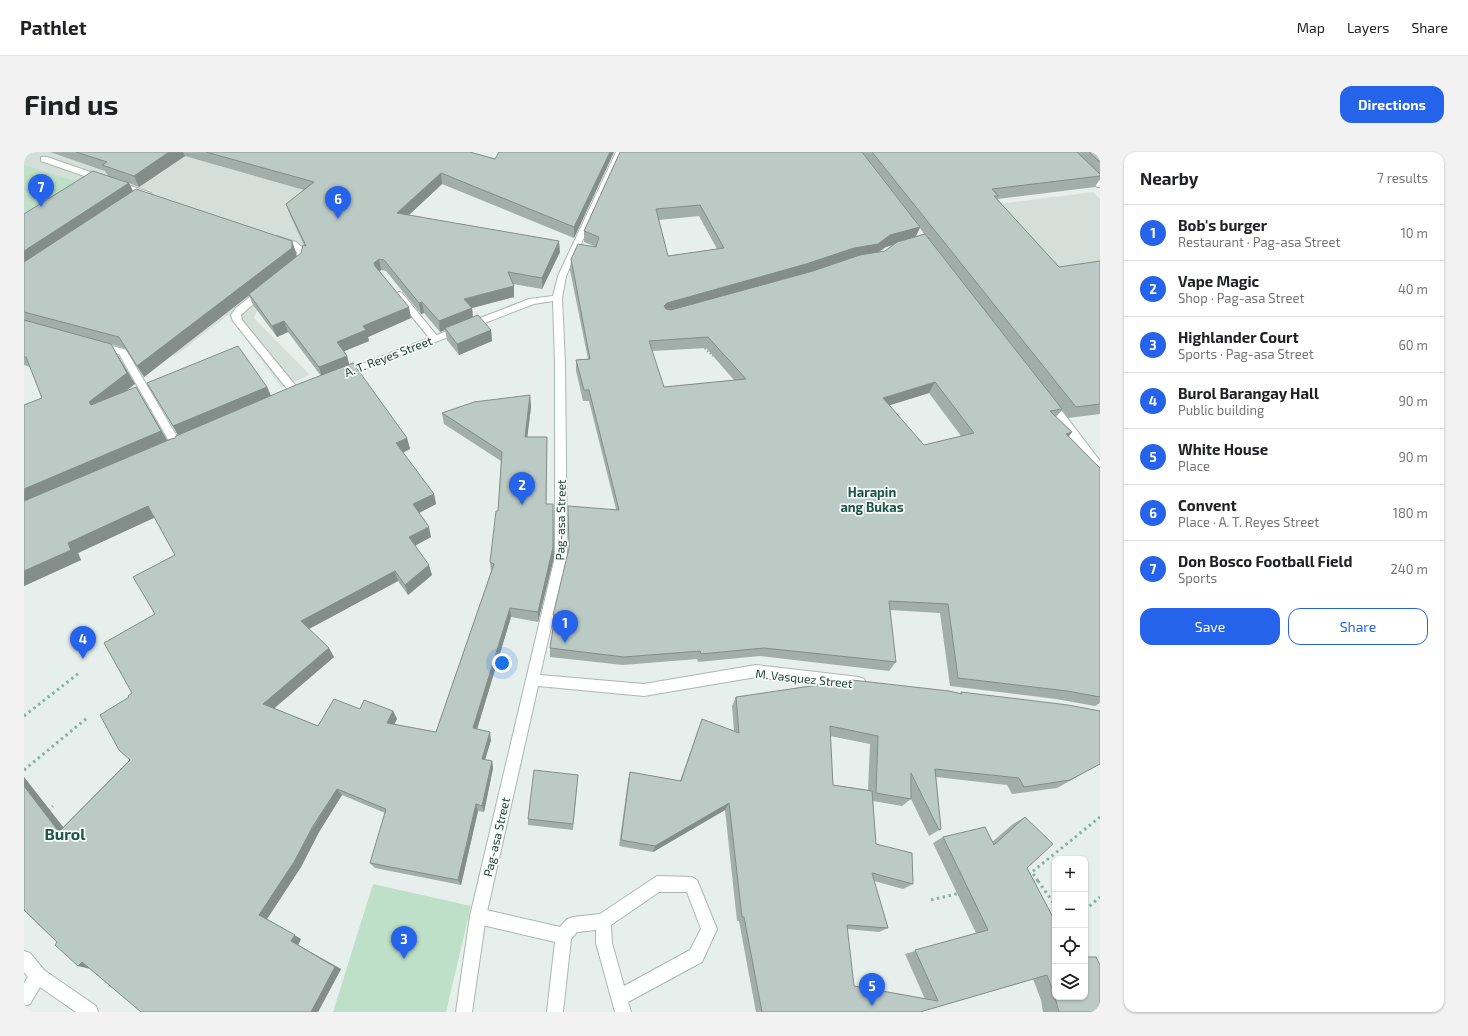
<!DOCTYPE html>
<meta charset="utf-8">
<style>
body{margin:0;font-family:"Exo 2",sans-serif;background:#f2f2f2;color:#202124}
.controls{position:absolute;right:12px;bottom:12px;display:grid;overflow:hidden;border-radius:8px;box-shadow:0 1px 3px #0004}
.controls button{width:36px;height:36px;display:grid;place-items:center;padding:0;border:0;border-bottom:1px solid #e0e0e0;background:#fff;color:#202124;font:20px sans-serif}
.you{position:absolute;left:478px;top:511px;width:14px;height:14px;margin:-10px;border:3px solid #fff;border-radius:50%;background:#1a73e8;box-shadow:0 0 0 6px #1a73e833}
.badge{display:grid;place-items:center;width:26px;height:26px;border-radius:50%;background:#2563eb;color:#fff;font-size:13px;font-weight:700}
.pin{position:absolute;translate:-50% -33px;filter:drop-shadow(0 1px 2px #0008)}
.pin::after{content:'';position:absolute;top:21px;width:14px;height:12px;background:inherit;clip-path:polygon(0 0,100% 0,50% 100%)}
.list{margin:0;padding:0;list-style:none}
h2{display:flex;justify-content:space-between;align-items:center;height:52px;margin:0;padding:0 16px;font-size:17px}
h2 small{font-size:13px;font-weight:400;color:#757577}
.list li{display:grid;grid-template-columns:26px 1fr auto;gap:12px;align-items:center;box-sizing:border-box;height:56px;padding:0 16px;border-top:1px solid #e0e0e0}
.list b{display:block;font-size:15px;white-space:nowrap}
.list p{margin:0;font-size:13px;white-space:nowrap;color:#757577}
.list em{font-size:13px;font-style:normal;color:#757577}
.actions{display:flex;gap:8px;padding:12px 16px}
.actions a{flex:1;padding:9px 0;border:1px solid #2563eb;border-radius:12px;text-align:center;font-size:14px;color:#2563eb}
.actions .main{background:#2563eb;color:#fff}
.icon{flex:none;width:22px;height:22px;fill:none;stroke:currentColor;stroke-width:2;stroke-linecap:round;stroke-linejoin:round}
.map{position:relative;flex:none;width:1076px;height:860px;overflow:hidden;border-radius:12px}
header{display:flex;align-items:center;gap:24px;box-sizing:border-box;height:56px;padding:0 20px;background:#fff;border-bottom:1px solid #e0e0e0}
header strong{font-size:19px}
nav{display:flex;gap:22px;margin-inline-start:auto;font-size:14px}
.intro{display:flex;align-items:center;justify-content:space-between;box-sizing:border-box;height:96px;padding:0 24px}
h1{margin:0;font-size:28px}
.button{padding:10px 18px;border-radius:12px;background:#2563eb;color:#fff;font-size:14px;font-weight:700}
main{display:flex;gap:24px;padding:0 24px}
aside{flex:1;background:#fff;border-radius:12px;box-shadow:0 1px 3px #0004}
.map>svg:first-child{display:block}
.built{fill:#d4dfda}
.green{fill:#bfe0c8}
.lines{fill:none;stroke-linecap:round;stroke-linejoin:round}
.service-casing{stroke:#a8b8b2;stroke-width:2}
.pedestrian-casing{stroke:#a8b8b2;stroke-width:2}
.minor-casing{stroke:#a8b8b2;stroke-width:2}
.path-far1{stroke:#86b3a5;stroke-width:2;stroke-dasharray:1.5 2;stroke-linecap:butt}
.path{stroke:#86b3a5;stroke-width:3;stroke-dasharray:2.5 3.5;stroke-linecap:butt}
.service{fill:#fff;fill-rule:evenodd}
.pedestrian{fill:#fff;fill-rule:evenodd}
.minor{fill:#fff;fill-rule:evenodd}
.wall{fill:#a1aea9;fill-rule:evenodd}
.shaded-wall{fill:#838d89}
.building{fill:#bbcac4;stroke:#838d89;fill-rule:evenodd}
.labels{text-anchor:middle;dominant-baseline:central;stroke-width:3.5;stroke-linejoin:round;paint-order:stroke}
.street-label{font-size:12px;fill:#24423a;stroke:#f7fbf9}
.neighbourhood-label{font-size:13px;font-weight:bold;fill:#1f5548;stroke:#f7fbf9}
.near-neighbourhood-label{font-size:16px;font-weight:bold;fill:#1f5548;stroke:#f7fbf9}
</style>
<header>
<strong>Pathlet</strong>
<nav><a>Map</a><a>Layers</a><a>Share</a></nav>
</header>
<div class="intro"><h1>Find us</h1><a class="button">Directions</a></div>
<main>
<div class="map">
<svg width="1076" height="860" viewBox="0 0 1076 860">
<rect width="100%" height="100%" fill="#e6efeb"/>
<path class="built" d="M 0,0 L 429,0 L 442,10 L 384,64 L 233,158 L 230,166 L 286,223 L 257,235 L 204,163 L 151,204 L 0,165 Z
M 1069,40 L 1076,47 L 1076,206 L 967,53 Z"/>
<path class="green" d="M 0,13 L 67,34 L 0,76 Z
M 349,732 L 447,754 L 422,860 L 309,860 Z"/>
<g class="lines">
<defs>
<path id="service" d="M 17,5 L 23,5 L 127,41 L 128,43 L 124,45 L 121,45 L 17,9 Z
M 253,84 L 272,90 L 280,97 L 281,109 C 278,114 273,117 267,116 L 266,114 L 273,108 L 273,100 L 266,94 L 250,89 L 249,87 L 250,85 Z
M 240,135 L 244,138 L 243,140 L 217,163 L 218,168 L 276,239 L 277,241 L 276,243 L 268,243 L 209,169 L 207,163 L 212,156 L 237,136 Z
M 375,140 L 378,141 L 413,184 L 415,186 L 413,188 L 407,188 L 372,145 L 370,143 Z
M 75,190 L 102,198 L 158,293 L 157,296 L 149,296 L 95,202 L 72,195 L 70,193 L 72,191 Z
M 633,724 L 668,725 L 673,728 L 693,777 L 678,810 L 604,850 L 607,860 L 591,860 L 572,791 L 572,778 L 553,780 L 547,787 L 539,860 L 523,860 L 531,790 L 454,772 L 449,769 L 446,764 L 449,759 L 454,756 L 536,775 L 543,767 L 549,765 L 576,762 ZM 635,740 L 663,740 L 677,777 L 666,798 L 600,834 L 588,791 L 587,773 Z"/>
<path id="pedestrian" d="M 732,513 L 835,525 L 840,527 L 842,531 L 840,535 L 835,537 L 732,525 L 727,523 L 726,519 L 727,515 Z"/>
<path id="minor" d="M 592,0 L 600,0 L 542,124 L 538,146 L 541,212 L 543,405 L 516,523 L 620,532 L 732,513 L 737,515 L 738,519 L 737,523 L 732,525 L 620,544 L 514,534 L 462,764 L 448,860 L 432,860 L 446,764 L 531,405 L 531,212 L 529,149 L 510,152 L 321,225 L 318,226 L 313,223 L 315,221 L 505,147 L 529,144 L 534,124 Z
M 1038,0 L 1046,0 L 1076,29 L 1076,35 L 1073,35 Z
M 1024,245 L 1028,246 L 1076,309 L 1076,321 L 1072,320 L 1020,252 L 1019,249 L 1020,246 Z
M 0,799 L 6,801 L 20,818 L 72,854 L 74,860 L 52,860 L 16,835 L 6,852 L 0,854 L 0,831 L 4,825 L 0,820 Z"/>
</defs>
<use href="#service" class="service-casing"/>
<use href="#pedestrian" class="pedestrian-casing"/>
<use href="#minor" class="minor-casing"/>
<path class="path-far1" d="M 678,194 L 689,204"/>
<path class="path" d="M 0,564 L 55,521
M 0,618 L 63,566
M 24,659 L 29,654
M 1014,729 L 1008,720 L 1076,665
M 1008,730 L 1014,729 L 1031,753
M 907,748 L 936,741
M 1061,758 L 1076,745"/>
<use href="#service" class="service"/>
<use href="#pedestrian" class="pedestrian"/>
<use href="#minor" class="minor"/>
</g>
<path class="wall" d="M 26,0 L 446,0 L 471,7 L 590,0 L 550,86 L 418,32 L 385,63 L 536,100 L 518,137 L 489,132 L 490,145 L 448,156 L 449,166 L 467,178 L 468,189 L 435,203 L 423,188 L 421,178 L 416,180 L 400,161 L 397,162 L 362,119 L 357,118 L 356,119 L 387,166 L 344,185 L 345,189 L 320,199 L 323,204 L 325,213 L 383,286 L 386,297 L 379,301 L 410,342 L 412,352 L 395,361 L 407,385 L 391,394 L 408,423 L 384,443 L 374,429 L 285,477 L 310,505 L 250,556 L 294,574 L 336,557 L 369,559 L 373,567 L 370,572 L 412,580 L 467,420 L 466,410 L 474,359 L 477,309 L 420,272 L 418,261 L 506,243 L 507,255 L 503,285 L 523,285 L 522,352 L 530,405 L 514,470 L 487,465 L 453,577 L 467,588 L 461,608 L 468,609 L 469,616 L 460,660 L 454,659 L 437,733 L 351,716 L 346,711 L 361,661 L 318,643 L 295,680 L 277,715 L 243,767 L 277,787 L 274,793 L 317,817 L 294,860 L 117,860 L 65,816 L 54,814 L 33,790 L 0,758 L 0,625 L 39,675 L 106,608 L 105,545 L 108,541 L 131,462 L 151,403 L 130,365 L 54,401 L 57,408 L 0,434 L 18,246 L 6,215 L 0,213 L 0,62 L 84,24 L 81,19 ZM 161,4 L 280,38 L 262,52 L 266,63 L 280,93 L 277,101 L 272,106 L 272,101 L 268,89 L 109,39 L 105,31 L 115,35 ZM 225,143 L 229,153 L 253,185 L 264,180 L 297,224 L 247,244 L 243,235 L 123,231 L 154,283 L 151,286 L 143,288 L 119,246 L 101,239 L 111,232 L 87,192 L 102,197 L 120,225 Z
M 596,0 L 1076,0 L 1076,27 L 1071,35 L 973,47 L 1035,115 L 1076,109 L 1076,262 L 1044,266 L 1038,258 L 1032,265 L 1048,280 L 1045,284 L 1076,316 L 1076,551 L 1071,554 L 1032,547 L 926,534 L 916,461 L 866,458 L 872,510 L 865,519 L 736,504 L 674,510 L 673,507 L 599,513 L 526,505 L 526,496 L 530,472 L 529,472 L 529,463 L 592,357 L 565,249 L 559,249 L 552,219 L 552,208 L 564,207 L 546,118 L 547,107 L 570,94 L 560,90 L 560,79 ZM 675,64 L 693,97 L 644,104 L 635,68 ZM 896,76 L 900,82 L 892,84 ZM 871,92 L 861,99 L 853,101 L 862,95 ZM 682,196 L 710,228 L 640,235 L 628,199 ZM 905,241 L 937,284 L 900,293 L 865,253 Z
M 937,540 L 1076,559 L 1076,612 L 1033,636 L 988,642 L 983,633 L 912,625 L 917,677 L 905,684 L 887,647 L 878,654 L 849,649 L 852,692 L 889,732 L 879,737 L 850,729 L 864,776 L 855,780 L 823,777 L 830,834 L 901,847 L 881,802 L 952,781 L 909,691 L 919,685 L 968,690 L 989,672 L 1001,665 L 1003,716 L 1031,769 L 1031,845 L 1061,845 L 1076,860 L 1019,860 L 1017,848 L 1009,827 L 896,860 L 732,860 L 715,769 L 713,769 L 701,658 L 629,700 L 595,694 L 604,628 L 606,620 L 656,629 L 678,567 L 710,579 L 708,554 L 712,545 L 936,542 ZM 806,584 L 846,592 L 844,638 L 809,633 Z
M 554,623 L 549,678 L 504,673 L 504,667 Z"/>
<path class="shaded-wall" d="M 145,0 L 159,0 L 161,4 L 115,35 L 110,24 Z
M 586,0 L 590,0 L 550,86 L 550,75 Z
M 417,21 L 418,32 L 375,72 L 373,61 Z
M 105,31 L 111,43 L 0,116 L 0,99 Z
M 896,75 L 891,86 L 862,95 L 849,104 L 642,162 L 640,154 L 643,151 L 866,83 Z
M 268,89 L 272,101 L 272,107 L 120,225 L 113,214 Z
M 535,89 L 536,100 L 518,137 L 518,126 Z
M 355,107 L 357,118 L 353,122 L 350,111 Z
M 490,134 L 490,145 L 448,156 L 449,167 L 421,176 L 421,178 L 416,180 L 415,169 L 440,147 Z
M 398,150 L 400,161 L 397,162 L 395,151 Z
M 385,155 L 387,166 L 344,185 L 345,189 L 316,201 L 313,190 L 339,174 Z
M 260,169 L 264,180 L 253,185 L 248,174 Z
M 467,178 L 468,189 L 435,203 L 433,192 Z
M 87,192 L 111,232 L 73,261 L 65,250 Z
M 323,204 L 326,215 L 298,226 L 295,215 Z
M 911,230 L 905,241 L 854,257 L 859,246 Z
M 112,235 L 144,290 L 0,351 L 0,337 Z
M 243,235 L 248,246 L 155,285 L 149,274 Z
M 506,243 L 507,255 L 502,296 L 501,285 Z
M 1048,280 L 1039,291 L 1042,282 Z
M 523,285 L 523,296 L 522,362 L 522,352 Z
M 383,286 L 386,297 L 375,302 L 372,291 Z
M 410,342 L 412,352 L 391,363 L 389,352 Z
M 529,352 L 530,405 L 514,470 L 514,460 Z
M 124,354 L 132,365 L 54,401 L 57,408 L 0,434 L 0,419 L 44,391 Z
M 405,375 L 407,385 L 388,395 L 385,385 Z
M 405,413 L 408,423 L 384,443 L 381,433 Z
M 371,419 L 374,429 L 283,478 L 277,469 Z
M 486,456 L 487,465 L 451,584 L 449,576 Z
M 305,496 L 310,505 L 246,560 L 239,552 Z
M 369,559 L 373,567 L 367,579 L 363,571 Z
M 466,580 L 467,588 L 459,614 L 458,607 Z
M 468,609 L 469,616 L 460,660 L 458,654 Z
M 0,625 L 47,685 L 35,680 L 0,634 Z
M 313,637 L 318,643 L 295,680 L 277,715 L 243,767 L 277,787 L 274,793 L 317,817 L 294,860 L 287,860 L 267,789 L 235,763 Z
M 705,651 L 701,658 L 629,700 L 631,694 Z
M 452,652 L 454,659 L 437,733 L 434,728 Z
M 58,810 L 67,817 L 54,814 Z"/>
<path class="building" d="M 52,0 L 145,0 L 110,24 L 78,13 L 83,10 Z
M 182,0 L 446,0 L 471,7 L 475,0 L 586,0 L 550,75 L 417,21 L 373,61 L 535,89 L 518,126 L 484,120 L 490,134 L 440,147 L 448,156 L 415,169 L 398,150 L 395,151 L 360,108 L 355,107 L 350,111 L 351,114 L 385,155 L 339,174 L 342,178 L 313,190 L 323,204 L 295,215 L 260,169 L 248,174 L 225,142 L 277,101 L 279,93 L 282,94 L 262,52 L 290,30 Z
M 596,0 L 838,0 L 896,75 L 866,83 L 854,92 L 830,96 L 782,112 L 643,151 L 640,154 L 642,157 L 647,158 L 789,119 L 836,103 L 861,99 L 873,90 L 901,82 L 1038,257 L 1026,259 L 1048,280 L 1042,282 L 1076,316 L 1076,545 L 1043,539 L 934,526 L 924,452 L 865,449 L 872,510 L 740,496 L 677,502 L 676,499 L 600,505 L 526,496 L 531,463 L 529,463 L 545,396 L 544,354 L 595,358 L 565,238 L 560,238 L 552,208 L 566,207 L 547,107 L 554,92 L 572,95 L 575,85 L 560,79 ZM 676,53 L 700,96 L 644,104 L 632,57 ZM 684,185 L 722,227 L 640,235 L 625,189 ZM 911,230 L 950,281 L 900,293 L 859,246 Z
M 848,0 L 1053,0 L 1076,22 L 1076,24 L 968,37 L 974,44 L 970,44 L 1035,115 L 1076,109 L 1076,252 L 1052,255 Z
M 1065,0 L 1076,0 L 1076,10 Z
M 69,19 L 105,31 L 0,99 L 0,62 Z
M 112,37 L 268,89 L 268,96 L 113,214 L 95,185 L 0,160 L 0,110 Z
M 454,163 L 467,178 L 433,192 L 421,176 Z
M 0,168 L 87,192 L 103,221 L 65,250 L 67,253 L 112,235 L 137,279 L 0,337 L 0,253 L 18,246 L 2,205 L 0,205 Z
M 214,194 L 243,235 L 149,274 L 123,231 Z
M 329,211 L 383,286 L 372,291 L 410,342 L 389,352 L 405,375 L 385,385 L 405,413 L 381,433 L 371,419 L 277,469 L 305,496 L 239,552 L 294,574 L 310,547 L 336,557 L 340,548 L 369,559 L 363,571 L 412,580 L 470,412 L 466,410 L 472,359 L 474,359 L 478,300 L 418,261 L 450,250 L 506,243 L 501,285 L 523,285 L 522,352 L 529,352 L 529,395 L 514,460 L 486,456 L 449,576 L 466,580 L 458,607 L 468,609 L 458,654 L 452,652 L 434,728 L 346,711 L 362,657 L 313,637 L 289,674 L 270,710 L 235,763 L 271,783 L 267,789 L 311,815 L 287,860 L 117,860 L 58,810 L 54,814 L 31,793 L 33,790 L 0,758 L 0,634 L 35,680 L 106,608 L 95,598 L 76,563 L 105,545 L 104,544 L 108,541 L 80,491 L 131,462 L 109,425 L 151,403 L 124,354 L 44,391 L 47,398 L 0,419 L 0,349 L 147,287 L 151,286 L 152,284 L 272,233 Z
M 828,528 L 925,539 L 938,542 L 937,540 L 1044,553 L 1076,559 L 1076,612 L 1046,628 L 1000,635 L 995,626 L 911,617 L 917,677 L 915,678 L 887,621 L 887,647 L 852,641 L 854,584 L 806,574 L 809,633 L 848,639 L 852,692 L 888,701 L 889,732 L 848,721 L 864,776 L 823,773 L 830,834 L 914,849 L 891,798 L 964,778 L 919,685 L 961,675 L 970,693 L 1001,665 L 1029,692 L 1003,716 L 1031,769 L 1031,844 L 1023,823 L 896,860 L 738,860 L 720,765 L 718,765 L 705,651 L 631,694 L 597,688 L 606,620 L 657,629 L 678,567 L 715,581 L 712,545 Z
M 510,618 L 554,623 L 549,672 L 504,667 Z
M 1061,805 L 1072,805 L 1076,813 L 1076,860 L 1035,860 L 1031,845 L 1061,845 Z"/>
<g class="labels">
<g class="street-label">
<text transform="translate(364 204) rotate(-21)">A. T. Reyes Street</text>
<text transform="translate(536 368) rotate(-89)">Pag-asa Street</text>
<text transform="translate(780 526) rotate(6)">M. Vasquez Street</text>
<text transform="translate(472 685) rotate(-77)">Pag-asa Street</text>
</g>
<g class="neighbourhood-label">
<text x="848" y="340">Harapin<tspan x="848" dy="15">ang Bukas</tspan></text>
</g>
<g class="near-neighbourhood-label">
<text x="41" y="681">Burol</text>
</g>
</g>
</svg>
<div class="controls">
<button>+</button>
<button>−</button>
<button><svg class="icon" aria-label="locate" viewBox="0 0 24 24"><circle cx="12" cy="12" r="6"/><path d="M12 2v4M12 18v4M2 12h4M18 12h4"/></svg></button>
<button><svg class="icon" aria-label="layers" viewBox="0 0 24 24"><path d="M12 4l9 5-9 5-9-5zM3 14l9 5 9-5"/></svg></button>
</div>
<div class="you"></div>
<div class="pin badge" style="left:541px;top:491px">1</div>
<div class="pin badge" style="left:498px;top:353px">2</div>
<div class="pin badge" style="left:380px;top:807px">3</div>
<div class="pin badge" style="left:59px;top:507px">4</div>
<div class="pin badge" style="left:848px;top:854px">5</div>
<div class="pin badge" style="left:314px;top:67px">6</div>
<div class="pin badge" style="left:17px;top:55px">7</div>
</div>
<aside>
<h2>Nearby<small>7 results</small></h2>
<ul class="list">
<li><span class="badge">1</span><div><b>Bob's burger</b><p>Restaurant · Pag-asa Street</p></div><em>10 m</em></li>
<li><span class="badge">2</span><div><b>Vape Magic</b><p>Shop · Pag-asa Street</p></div><em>40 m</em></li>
<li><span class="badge">3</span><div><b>Highlander Court</b><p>Sports · Pag-asa Street</p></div><em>60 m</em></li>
<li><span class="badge">4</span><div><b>Burol Barangay Hall</b><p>Public building</p></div><em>90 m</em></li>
<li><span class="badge">5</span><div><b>White House</b><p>Place</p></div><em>90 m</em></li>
<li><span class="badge">6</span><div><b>Convent</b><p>Place · A. T. Reyes Street</p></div><em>180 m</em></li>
<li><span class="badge">7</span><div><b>Don Bosco Football Field</b><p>Sports</p></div><em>240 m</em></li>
</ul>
<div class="actions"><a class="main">Save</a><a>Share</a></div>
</aside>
</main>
